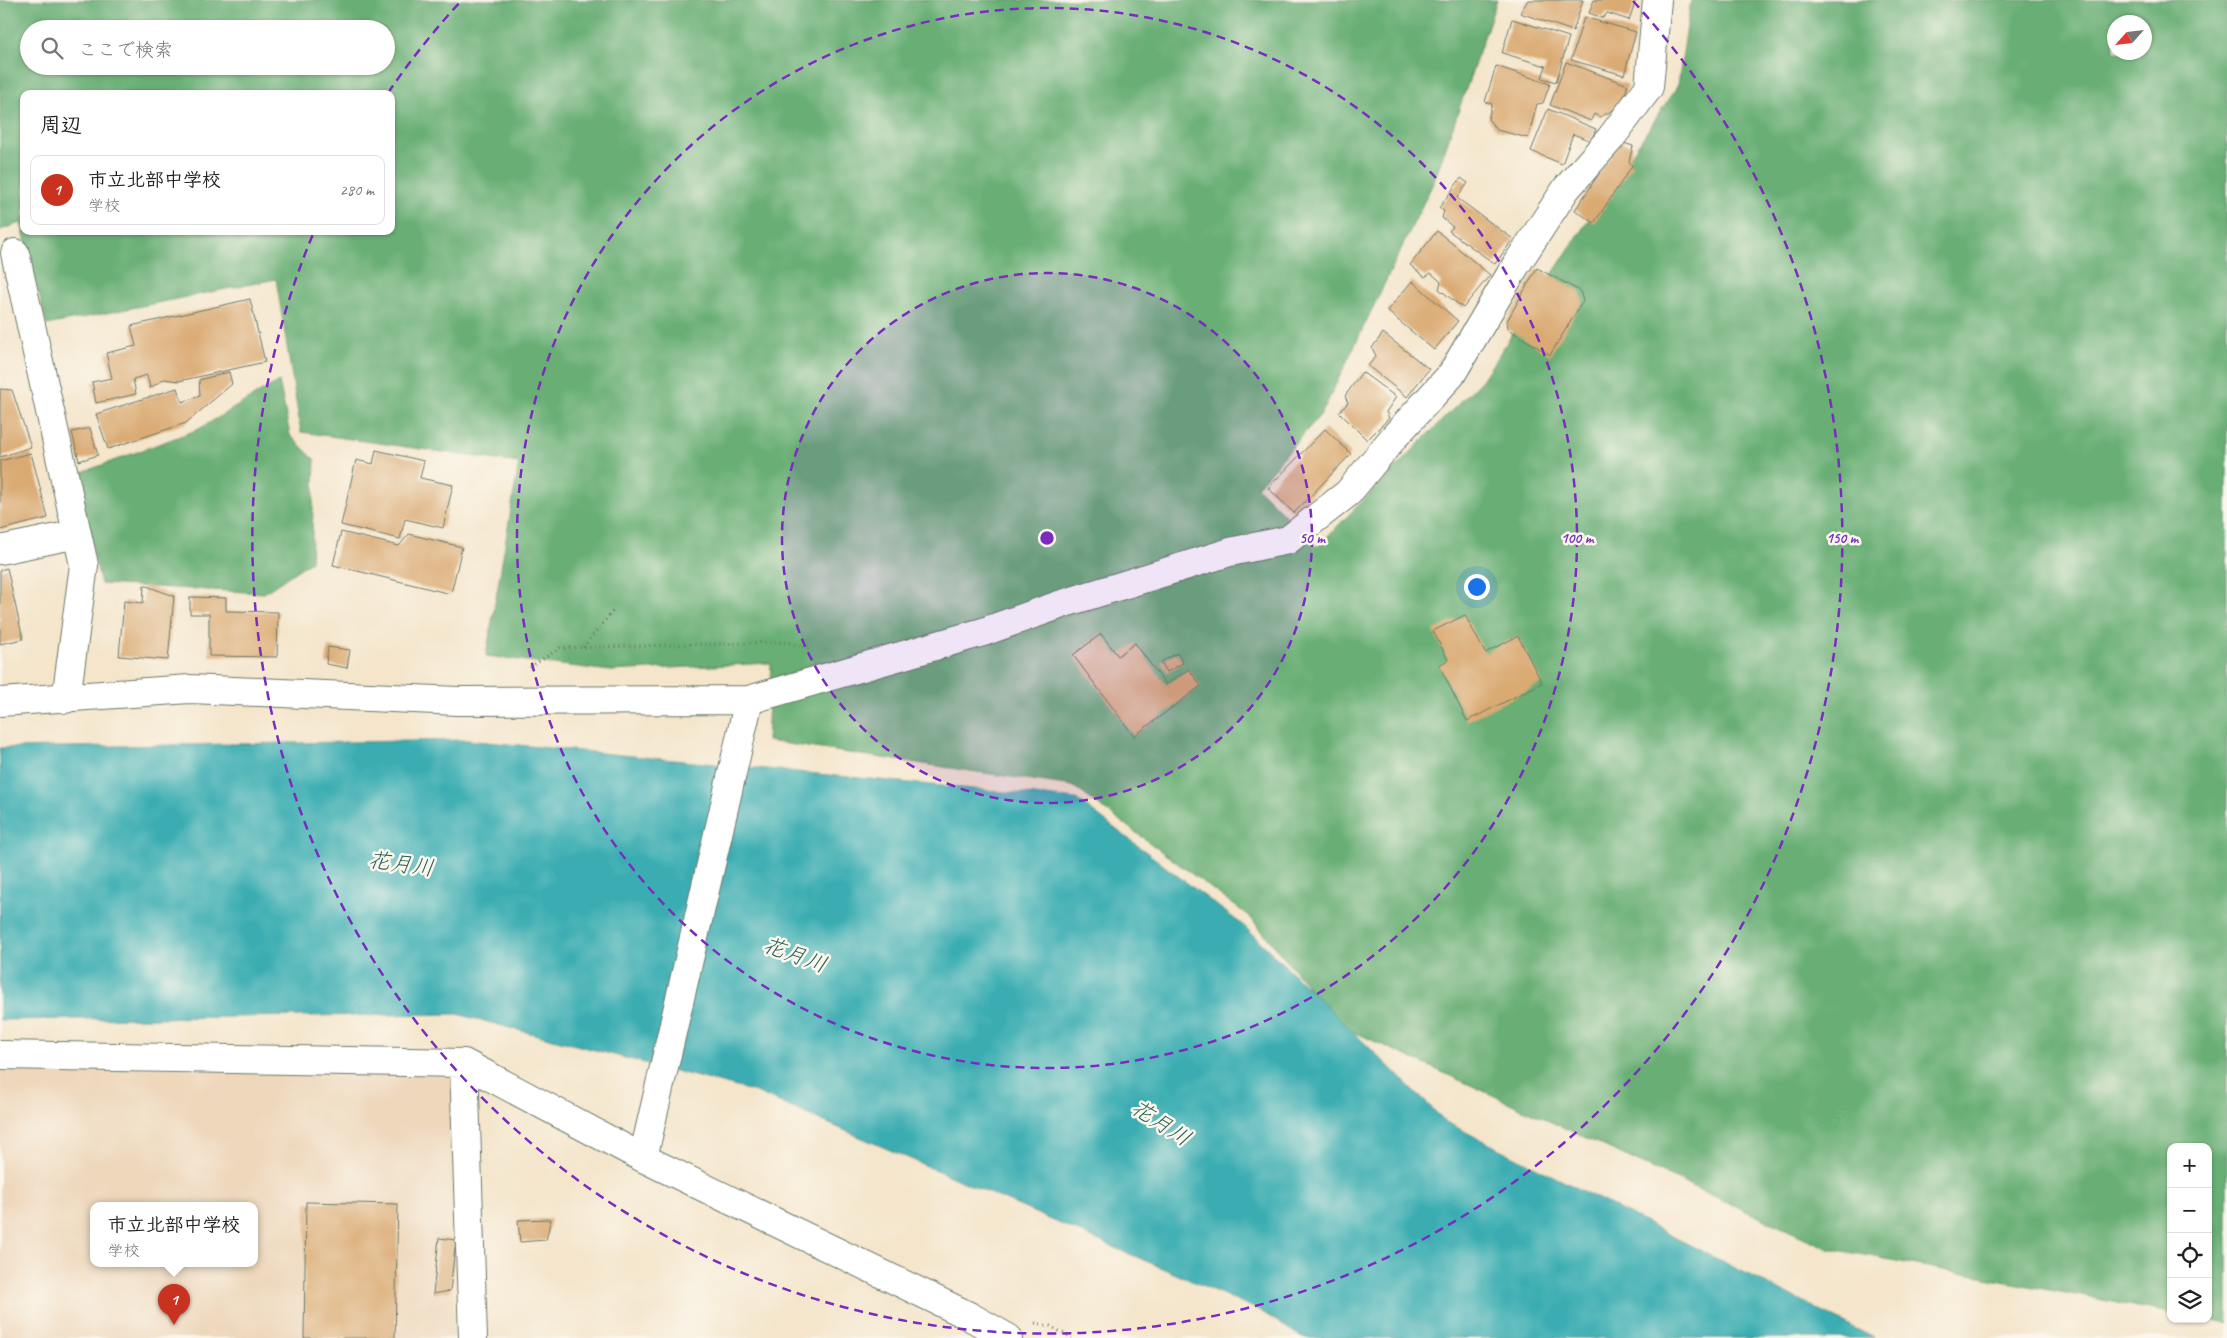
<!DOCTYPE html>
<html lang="ja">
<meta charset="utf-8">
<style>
body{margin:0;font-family:Caveat,"Klee One",sans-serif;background:#f2f2f2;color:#222}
.controls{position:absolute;right:15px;bottom:15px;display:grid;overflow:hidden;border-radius:10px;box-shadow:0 1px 4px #0004}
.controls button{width:45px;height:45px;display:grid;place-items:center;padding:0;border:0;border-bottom:1px solid #e0e0e0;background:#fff;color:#222;font:25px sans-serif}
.compass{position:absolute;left:2107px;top:15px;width:45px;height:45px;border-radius:50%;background:#fff;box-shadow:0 1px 4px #0004;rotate:243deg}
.you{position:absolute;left:1476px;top:586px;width:18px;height:18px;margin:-12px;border:4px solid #fff;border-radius:50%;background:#1a73e8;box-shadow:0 0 0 8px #1a73e833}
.badge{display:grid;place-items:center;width:32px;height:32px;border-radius:50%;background:#c8321e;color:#fff;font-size:16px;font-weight:700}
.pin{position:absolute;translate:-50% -41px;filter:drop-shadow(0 1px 2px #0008)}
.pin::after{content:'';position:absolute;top:26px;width:18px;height:15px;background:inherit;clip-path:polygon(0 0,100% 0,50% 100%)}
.popup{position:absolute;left:90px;top:1202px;width:168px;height:65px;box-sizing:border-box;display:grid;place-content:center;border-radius:10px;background:#fff;filter:drop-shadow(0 1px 4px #0005);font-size:16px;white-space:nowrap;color:#767676}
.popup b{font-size:19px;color:#222}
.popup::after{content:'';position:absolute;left:50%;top:100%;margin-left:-10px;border:10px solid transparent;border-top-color:#fff}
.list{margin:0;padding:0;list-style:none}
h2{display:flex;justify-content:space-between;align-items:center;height:65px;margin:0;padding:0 20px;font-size:21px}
h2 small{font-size:16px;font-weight:400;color:#767676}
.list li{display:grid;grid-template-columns:32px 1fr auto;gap:15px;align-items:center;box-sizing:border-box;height:70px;margin:0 10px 10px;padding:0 10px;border:1px solid #e0e0e0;border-radius:10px}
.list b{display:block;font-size:19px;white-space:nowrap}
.list p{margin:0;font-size:16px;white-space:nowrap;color:#767676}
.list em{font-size:16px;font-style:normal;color:#767676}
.icon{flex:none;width:28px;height:28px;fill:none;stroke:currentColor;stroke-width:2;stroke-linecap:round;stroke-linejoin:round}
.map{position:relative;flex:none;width:2227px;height:1338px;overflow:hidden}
.search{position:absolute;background:#fff;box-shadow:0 1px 4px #0004;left:20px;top:20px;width:375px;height:55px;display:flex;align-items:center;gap:12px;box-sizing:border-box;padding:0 18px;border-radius:28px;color:#767676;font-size:19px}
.panel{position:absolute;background:#fff;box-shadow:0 1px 4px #0004;left:20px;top:90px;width:375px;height:145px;border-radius:10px}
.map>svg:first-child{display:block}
.built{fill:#eed7bb;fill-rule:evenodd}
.forest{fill:#67ae74;stroke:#437654;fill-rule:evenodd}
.water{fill:#3badb2;stroke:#2d7573}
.building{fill:#daaa73}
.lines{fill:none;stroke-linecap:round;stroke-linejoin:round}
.minor-casing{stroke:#6a7869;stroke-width:30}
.path{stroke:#6a7869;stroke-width:3;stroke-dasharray:1 4;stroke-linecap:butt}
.minor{stroke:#fff;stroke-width:28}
.ring{fill:none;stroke:#7b2cbf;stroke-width:2.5;stroke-dasharray:9 6}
.labels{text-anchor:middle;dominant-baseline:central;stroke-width:5;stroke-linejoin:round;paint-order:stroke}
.water-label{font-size:22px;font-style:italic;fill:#275f5a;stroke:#fbf7ec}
.centre{fill:#7b2cbf;stroke:#fbf7ec;stroke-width:2.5}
.ring-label{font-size:15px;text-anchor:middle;font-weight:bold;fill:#7b2cbf;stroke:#fbf7ec;stroke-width:5;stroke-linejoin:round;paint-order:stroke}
</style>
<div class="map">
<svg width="2227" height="1338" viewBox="0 0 2227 1338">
<rect width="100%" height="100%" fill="#fbf7ec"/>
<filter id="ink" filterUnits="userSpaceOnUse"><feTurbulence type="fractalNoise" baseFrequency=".02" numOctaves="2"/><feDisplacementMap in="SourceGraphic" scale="10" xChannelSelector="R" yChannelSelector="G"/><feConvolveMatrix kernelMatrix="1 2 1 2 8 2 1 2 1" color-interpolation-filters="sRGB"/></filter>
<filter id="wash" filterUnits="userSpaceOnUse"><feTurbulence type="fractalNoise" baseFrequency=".0096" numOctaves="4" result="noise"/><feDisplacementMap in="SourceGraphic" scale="20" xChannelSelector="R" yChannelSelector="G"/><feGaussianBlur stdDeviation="1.12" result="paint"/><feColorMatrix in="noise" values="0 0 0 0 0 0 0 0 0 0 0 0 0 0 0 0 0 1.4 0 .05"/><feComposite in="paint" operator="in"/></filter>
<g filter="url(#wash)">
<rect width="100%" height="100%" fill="#f4e5cb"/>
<path class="built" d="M 0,1064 L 453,1076 L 454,1338 L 0,1338 ZM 94,1206 L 254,1206 L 254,1264 L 94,1264 Z"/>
<path class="forest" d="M 0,0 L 1497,0 L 1434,181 L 1322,413 L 1257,487 L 1317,547 L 1482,380 L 1678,85 L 1691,0 L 2227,0 L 2227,1324 L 2204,1319 L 2208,1319 L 2208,1147 L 2171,1147 L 2171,1313 L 1827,1248 L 1341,1026 L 1250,917 L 1073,786 L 767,741 L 771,663 L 611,671 L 486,656 L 519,463 L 301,432 L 276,279 L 47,325 L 21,223 L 0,230 ZM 2114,22 L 2144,22 L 2144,52 L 2114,52 ZM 29,29 L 386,29 L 386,66 L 29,66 ZM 24,94 L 391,94 L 391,231 L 24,231 Z
M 279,381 L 290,435 L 315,460 L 311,561 L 264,593 L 101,584 L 75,475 L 199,429 Z"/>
<path class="water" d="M 467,740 L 1076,799 L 1244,926 L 1446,1122 L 1874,1338 L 1303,1338 L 1259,1310 L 756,1092 L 457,1014 L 0,1020 L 0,748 Z"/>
<g id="blocks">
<path class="building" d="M 1528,0 L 1583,0 L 1573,31 L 1520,13 Z
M 1594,0 L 1636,0 L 1629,20 L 1607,13 L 1603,18 L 1589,13 Z
M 1584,17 L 1636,32 L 1624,75 L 1571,60 Z
M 1512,19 L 1569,37 L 1556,82 L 1542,78 L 1546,66 L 1502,53 Z
M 1566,62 L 1628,85 L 1620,107 L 1600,117 L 1594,114 L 1591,121 L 1550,105 Z
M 1496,66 L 1550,84 L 1543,103 L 1537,104 L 1528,138 L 1497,130 L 1488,119 L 1492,104 L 1485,102 Z
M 1548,109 L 1596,129 L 1591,141 L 1573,134 L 1562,164 L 1531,151 Z
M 1620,142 L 1633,146 L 1629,161 L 1632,166 L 1594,223 L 1575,210 Z
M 1461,178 L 1468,183 L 1457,198 L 1513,239 L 1495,264 L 1449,231 L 1453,227 L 1442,218 L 1444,211 L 1439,208 Z
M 1437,231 L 1490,275 L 1463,308 L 1439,289 L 1441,282 L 1431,273 L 1425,277 L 1410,265 Z
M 1537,268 L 1580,291 L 1583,301 L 1550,355 L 1508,329 L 1507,321 Z
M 1412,281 L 1458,321 L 1434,350 L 1387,311 Z
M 250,299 L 265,362 L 179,381 L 164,379 L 150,388 L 147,375 L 133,379 L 136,394 L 96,403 L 92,382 L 112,378 L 106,353 L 136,346 L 131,326 Z
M 1383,333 L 1429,369 L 1407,397 L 1368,366 L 1376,356 L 1372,348 Z
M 229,372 L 232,384 L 186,423 L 108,449 L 96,414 L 177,388 L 182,402 L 200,396 L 199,380 Z
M 1362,372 L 1396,397 L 1386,412 L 1389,418 L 1367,440 L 1339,412 L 1348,403 L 1345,396 Z
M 0,389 L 12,390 L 31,447 L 0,457 Z
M 90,428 L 98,455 L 79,461 L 72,432 Z
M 1325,429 L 1351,454 L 1294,513 L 1268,488 Z
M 376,450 L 424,461 L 420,478 L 453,485 L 443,528 L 405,519 L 400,539 L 341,525 L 356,460 L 373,464 Z
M 31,453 L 48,518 L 0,530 L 0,461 Z
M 341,532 L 399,546 L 409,534 L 462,547 L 451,594 L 333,565 Z
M 7,568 L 23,639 L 0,644 L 0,570 Z
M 144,585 L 174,596 L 168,660 L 119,656 L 124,601 L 143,603 Z
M 190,597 L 226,598 L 226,611 L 278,612 L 277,657 L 209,656 L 209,614 L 190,614 Z
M 1465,615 L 1485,653 L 1518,636 L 1542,683 L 1467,721 L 1439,665 L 1448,660 L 1433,631 Z
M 1101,634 L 1118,656 L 1135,643 L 1166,685 L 1189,669 L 1201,686 L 1134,736 L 1073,655 Z
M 328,647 L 350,650 L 347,668 L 326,664 Z
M 1177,653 L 1183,663 L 1167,672 L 1161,662 Z
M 306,1202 L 398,1204 L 395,1338 L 304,1338 Z
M 551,1219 L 546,1240 L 520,1242 L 518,1220 Z
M 439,1238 L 456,1240 L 450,1291 L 433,1294 Z"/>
</g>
</g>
<g filter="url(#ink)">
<use href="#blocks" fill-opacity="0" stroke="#6a7869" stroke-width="1"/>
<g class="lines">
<defs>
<path id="minor" d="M 15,253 L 84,565 L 66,699
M 0,550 L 77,534
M 0,702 L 190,689 L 458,701 L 749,700 L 983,632 L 1062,604 L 1230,552 L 1288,540 L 1348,493 L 1394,437 L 1451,375 L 1516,265 L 1566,189 L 1610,139 L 1649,87 L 1657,0
M 0,1055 L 464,1063 L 643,1158 L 969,1316 L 1008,1338
M 464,1063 L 473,1338
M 643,1158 L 749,700"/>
</defs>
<use href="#minor" class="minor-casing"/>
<path class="path" d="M 583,647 L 613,611
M 530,667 L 560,648 L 787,642 L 809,648
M 1035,1323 L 1050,1326 L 1072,1338"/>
<use href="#minor" class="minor"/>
</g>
</g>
<circle cx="1047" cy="538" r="265" fill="#7b2cbf" fill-opacity=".12"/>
<g class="ring">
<circle cx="1047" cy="538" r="265"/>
<circle cx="1047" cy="538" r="530"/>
<path d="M388 93A795 795 0 0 1 461 1M1633 1A795 795 0 1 1 313 234"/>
</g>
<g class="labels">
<g class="water-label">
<text transform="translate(401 864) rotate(8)">花月川</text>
<text transform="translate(795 955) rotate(20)">花月川</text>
<text transform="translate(1161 1123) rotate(33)">花月川</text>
</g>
</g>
<circle cx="1047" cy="538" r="8" class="centre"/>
<g class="ring-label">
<text x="1312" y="543">50 m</text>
<text x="1577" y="543">100 m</text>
<text x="1842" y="543">150 m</text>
</g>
</svg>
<div class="controls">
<button>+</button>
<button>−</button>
<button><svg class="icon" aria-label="locate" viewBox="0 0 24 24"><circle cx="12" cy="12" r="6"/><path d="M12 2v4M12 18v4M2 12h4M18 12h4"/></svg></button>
<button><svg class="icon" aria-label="layers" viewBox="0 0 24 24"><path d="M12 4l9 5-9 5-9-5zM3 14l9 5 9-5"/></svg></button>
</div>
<svg class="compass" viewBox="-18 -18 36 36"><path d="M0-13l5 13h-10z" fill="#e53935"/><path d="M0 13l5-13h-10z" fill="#767676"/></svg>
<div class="you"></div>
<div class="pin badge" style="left:174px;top:1325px">1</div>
<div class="popup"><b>市立北部中学校</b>学校</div>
<div class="search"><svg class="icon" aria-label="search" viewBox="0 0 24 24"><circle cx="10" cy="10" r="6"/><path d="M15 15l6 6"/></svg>ここで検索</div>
<section class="panel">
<h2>周辺<small></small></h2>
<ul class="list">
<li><span class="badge">1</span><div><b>市立北部中学校</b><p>学校</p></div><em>280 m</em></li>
</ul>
</section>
</div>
